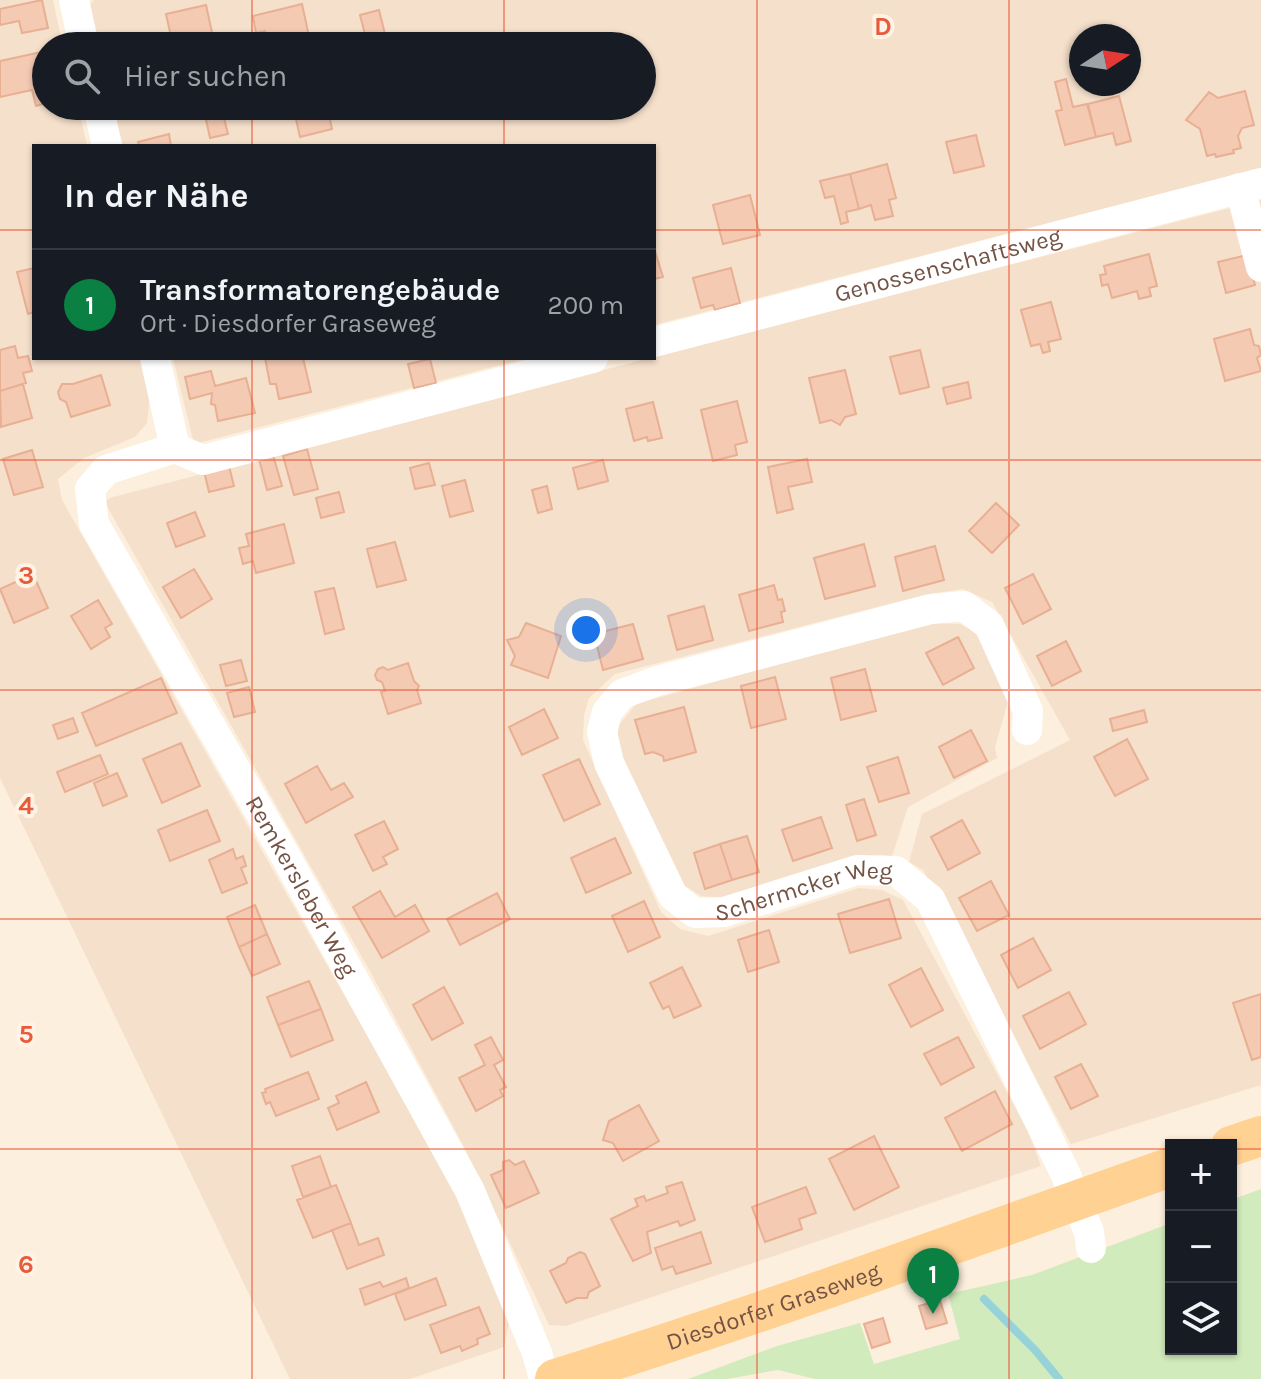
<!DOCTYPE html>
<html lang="de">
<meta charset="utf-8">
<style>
body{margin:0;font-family:Karla,sans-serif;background:#20242c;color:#f1f3f6}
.controls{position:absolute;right:24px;bottom:24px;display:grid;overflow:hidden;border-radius:0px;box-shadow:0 2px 6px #0004}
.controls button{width:72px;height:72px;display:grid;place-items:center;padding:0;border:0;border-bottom:2px solid #363941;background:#171b24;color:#f1f3f6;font:40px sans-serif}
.compass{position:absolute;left:1069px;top:24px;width:72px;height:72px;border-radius:50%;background:#171b24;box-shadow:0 2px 6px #0004;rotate:78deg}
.you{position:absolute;left:586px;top:630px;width:28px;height:28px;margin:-20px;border:6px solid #fff;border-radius:50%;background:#1a73e8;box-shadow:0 0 0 12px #1a73e833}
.badge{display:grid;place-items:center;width:52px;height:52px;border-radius:50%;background:#0b8043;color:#fff;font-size:26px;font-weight:700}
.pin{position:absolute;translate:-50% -66px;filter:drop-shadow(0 2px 4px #0008)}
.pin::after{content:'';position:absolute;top:42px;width:28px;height:24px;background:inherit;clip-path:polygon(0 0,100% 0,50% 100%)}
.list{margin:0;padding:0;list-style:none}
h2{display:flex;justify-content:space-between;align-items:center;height:104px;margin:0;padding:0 32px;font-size:34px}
h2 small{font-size:26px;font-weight:400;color:#9ea1a6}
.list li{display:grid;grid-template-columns:52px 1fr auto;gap:24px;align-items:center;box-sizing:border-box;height:112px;padding:0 32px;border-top:2px solid #363941}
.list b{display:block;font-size:30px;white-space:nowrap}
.list p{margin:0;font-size:26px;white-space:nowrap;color:#9ea1a6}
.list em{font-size:26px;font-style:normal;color:#9ea1a6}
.icon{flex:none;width:44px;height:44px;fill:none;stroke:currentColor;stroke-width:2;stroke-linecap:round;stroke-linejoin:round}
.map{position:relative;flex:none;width:1261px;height:1379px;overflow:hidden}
.search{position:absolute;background:#171b24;box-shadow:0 2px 6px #0004;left:32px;top:32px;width:624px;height:88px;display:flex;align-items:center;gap:20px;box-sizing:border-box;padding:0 28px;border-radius:44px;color:#9ea1a6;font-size:30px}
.panel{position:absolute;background:#171b24;box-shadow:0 2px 6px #0004;left:32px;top:144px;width:624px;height:216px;border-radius:0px}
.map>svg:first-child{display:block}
.residential{fill:#f5e0cb;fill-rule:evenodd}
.green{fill:#d1ebbc}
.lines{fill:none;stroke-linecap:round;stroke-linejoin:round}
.stream{stroke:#97d2d9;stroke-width:8}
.building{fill:#f4cab3;stroke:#e8af93;stroke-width:2}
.minor{stroke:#fff;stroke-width:30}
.major{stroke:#ffd193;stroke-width:40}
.grid{fill:none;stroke:#e95a3b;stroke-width:2;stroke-opacity:0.55}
.labels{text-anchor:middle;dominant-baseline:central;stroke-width:8;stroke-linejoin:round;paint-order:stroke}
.street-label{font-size:24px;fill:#745345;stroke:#fff3e5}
.grid-label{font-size:26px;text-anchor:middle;font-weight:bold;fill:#e95a3b;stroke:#fff3e5;stroke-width:8;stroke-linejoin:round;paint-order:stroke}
</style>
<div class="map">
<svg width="1261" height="1379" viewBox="0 0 1261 1379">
<rect width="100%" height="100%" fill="#fdefdd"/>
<path class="residential" d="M 0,0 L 53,0 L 63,46 L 46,46 L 46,106 L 78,106 L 87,146 L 34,146 L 34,358 L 140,358 L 150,394 L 147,423 L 135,437 L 84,458 L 58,479 L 62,500 L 453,1186 L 509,1323 L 504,1347 L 410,1379 L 290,1379 L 0,778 Z
M 94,0 L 1261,0 L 1261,168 L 654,325 L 654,146 L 123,146 L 113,106 L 642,106 L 642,46 L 99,46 L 89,5 ZM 1081,36 L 1129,36 L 1129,84 L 1081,84 Z
M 1261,200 L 1261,1085 L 1071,1144 L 923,870 L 909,862 L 922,814 L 1070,740 L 992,602 L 963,589 L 924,595 L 615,674 L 589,698 L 584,715 L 583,740 L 661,912 L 680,929 L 708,936 L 859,888 L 882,890 L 903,900 L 1028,1131 L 1041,1166 L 566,1326 L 549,1325 L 463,1145 L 371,973 L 104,501 L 113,497 Z
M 173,358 L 527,358 L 194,444 Z
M 926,623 L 960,624 L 981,635 L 1010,695 L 995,747 L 997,758 L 908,807 L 892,856 L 877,855 L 734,899 L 701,896 L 679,882 L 617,744 L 619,725 L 636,704 Z"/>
<path class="green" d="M 1261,1189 L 1261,1379 L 815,1379 L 778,1370 L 727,1379 L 688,1379 L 777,1346 L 860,1323 L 874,1364 L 960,1339 L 948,1294 L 1032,1275 L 1171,1223 L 1171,1349 L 1231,1349 L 1231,1200 Z"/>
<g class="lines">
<path class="stream" d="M 984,1299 L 1035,1350 L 1059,1379"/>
</g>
<path class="building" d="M 42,0 L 48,28 L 22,33 L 19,21 L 0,25 L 0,9 Z
M 302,4 L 309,36 L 269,46 L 265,31 L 256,33 L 253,16 Z
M 206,5 L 215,46 L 173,46 L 166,14 Z
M 379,10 L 388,46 L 368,46 L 360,15 Z
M 46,51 L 46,103 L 36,106 L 32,90 L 0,97 L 0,61 Z
M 1066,79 L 1073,107 L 1087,104 L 1096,137 L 1065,145 L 1056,111 L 1062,110 L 1055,82 Z
M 1245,91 L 1254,125 L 1242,128 L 1238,136 L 1241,148 L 1233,150 L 1234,153 L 1216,157 L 1215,154 L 1207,156 L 1200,129 L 1186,120 L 1209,92 L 1218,98 Z
M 1119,96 L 1131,141 L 1116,145 L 1113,133 L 1096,137 L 1088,104 Z
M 203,106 L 221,106 L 228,134 L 210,138 Z
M 293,106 L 327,106 L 332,129 L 300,137 Z
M 169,134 L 171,146 L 139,146 L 138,142 Z
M 976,135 L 984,166 L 954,173 L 946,142 Z
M 887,164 L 896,198 L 889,200 L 893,216 L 875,220 L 871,205 L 859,209 L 850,174 Z
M 850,174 L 859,209 L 846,212 L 848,222 L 841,224 L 834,196 L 825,198 L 820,181 Z
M 750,195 L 760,235 L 723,244 L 713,205 Z
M 654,248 L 663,277 L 654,279 Z
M 1149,254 L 1157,286 L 1149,288 L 1151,296 L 1139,299 L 1137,291 L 1112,298 L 1108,284 L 1102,286 L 1100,275 L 1106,274 L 1104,266 Z
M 1247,255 L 1255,285 L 1226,293 L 1218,262 Z
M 34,268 L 34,312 L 28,314 L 17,272 Z
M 731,268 L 740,303 L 715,310 L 713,305 L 701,308 L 693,278 Z
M 1051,302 L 1061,339 L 1048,342 L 1050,351 L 1043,353 L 1040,344 L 1031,346 L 1021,310 Z
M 1250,329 L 1254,345 L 1259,346 L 1261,355 L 1257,358 L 1261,371 L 1225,381 L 1214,339 Z
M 15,346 L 18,358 L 28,356 L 32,371 L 23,373 L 26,383 L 0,391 L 0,350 Z
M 920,350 L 929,387 L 900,394 L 890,357 Z
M 265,358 L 303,358 L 311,392 L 279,399 L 276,384 L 270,384 Z
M 430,359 L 436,383 L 414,388 L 408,364 Z
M 845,370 L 856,414 L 845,417 L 840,425 L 831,420 L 820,423 L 809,378 Z
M 211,371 L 215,386 L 246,378 L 255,413 L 218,421 L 215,405 L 211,404 L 212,393 L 190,399 L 185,377 Z
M 101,375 L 110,405 L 71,417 L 66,402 L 60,399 L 58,392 L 62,384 L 73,384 Z
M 968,382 L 971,398 L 947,404 L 943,388 Z
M 23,384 L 32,418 L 1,427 L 0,391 Z
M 737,401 L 747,442 L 735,445 L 737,455 L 713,461 L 701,410 Z
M 653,402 L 662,438 L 648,441 L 647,437 L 634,441 L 626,409 Z
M 307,449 L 318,489 L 294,495 L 283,456 Z
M 32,450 L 43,487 L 14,495 L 3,459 Z
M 273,455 L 282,486 L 267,490 L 259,459 Z
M 807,459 L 812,482 L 788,487 L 793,509 L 777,513 L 768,467 Z
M 603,460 L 608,481 L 578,489 L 573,468 Z
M 429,463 L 435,485 L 415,489 L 410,468 Z
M 229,466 L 234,486 L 209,492 L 204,471 Z
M 465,480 L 473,511 L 450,517 L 442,486 Z
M 547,486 L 552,509 L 538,513 L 532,490 Z
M 339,492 L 344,512 L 321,518 L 316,498 Z
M 996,503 L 1019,525 L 992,553 L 969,531 Z
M 195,512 L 205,536 L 176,547 L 167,523 Z
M 284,524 L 294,563 L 256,573 L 253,561 L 243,564 L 239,548 L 249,546 L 246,534 Z
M 395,542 L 406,580 L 377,587 L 367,549 Z
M 864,544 L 875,586 L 825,599 L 814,558 Z
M 935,546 L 944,580 L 903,591 L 895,557 Z
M 194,569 L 212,599 L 181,618 L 163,587 Z
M 33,574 L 48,608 L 14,623 L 0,589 Z
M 1033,574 L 1051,609 L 1023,624 L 1005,588 Z
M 774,585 L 778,600 L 782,599 L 785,611 L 781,612 L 783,622 L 749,631 L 739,595 Z
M 334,588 L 344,629 L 325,634 L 315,592 Z
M 98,600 L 112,624 L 105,628 L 110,637 L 91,649 L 71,616 Z
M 704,606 L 713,640 L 677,650 L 668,616 Z
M 526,623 L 561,636 L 548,678 L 511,665 L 515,656 L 507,640 L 519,637 Z
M 633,624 L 643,659 L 603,670 L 594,634 Z
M 958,637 L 974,668 L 943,685 L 926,653 Z
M 1066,641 L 1081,671 L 1052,686 L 1037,656 Z
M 241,660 L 247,681 L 226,686 L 220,665 Z
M 408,663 L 414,681 L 419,686 L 417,690 L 421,703 L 388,714 L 381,692 L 385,691 L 382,682 L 377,680 L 375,675 L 378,669 L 383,667 L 388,670 Z
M 865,669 L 876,711 L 841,720 L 831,678 Z
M 775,677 L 786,719 L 751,728 L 741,686 Z
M 161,678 L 177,713 L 96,746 L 82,713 Z
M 249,687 L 255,712 L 234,717 L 227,693 Z
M 684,707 L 696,752 L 664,761 L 663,756 L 653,752 L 645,754 L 635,720 Z
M 544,709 L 558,738 L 522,755 L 509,727 Z
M 1144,710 L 1147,722 L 1113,731 L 1110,719 Z
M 73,718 L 78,732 L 58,739 L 53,725 Z
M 971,730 L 987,761 L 954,778 L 939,747 Z
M 1127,739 L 1148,779 L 1115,796 L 1094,757 Z
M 181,743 L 200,786 L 162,803 L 143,759 Z
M 100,755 L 108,774 L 65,792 L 57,772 Z
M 898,757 L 909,793 L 879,802 L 867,767 Z
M 579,759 L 600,804 L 564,821 L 543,775 Z
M 317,766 L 331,790 L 344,783 L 353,797 L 306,823 L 285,784 Z
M 117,773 L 127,796 L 103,806 L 94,783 Z
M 864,799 L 876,835 L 857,841 L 846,805 Z
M 207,810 L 220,841 L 170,861 L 158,830 Z
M 821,817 L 832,848 L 793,861 L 782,830 Z
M 962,820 L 980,853 L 948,870 L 931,837 Z
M 384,821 L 398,849 L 383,857 L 387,864 L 373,871 L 355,835 Z
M 747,836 L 759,872 L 732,880 L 720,844 Z
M 615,838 L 631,873 L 586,893 L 571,858 Z
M 720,844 L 732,880 L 705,889 L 694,853 Z
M 233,849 L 236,859 L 243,856 L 246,866 L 241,868 L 247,883 L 222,893 L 209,860 Z
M 991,881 L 1009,915 L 977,931 L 959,898 Z
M 380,891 L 395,917 L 415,905 L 429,931 L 382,958 L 353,907 Z
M 497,893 L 510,919 L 460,945 L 447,919 Z
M 889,899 L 901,938 L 850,953 L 838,914 Z
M 644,901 L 660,937 L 628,952 L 612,916 Z
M 255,905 L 267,934 L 239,947 L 227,917 Z
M 769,930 L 779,962 L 748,972 L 738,940 Z
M 267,934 L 280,964 L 252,976 L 239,947 Z
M 1033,938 L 1051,970 L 1018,988 L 1001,955 Z
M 682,967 L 701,1006 L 674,1018 L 669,1006 L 663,1009 L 650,983 Z
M 921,968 L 943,1010 L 911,1027 L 889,985 Z
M 309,981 L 321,1009 L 278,1025 L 267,997 Z
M 444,987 L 463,1023 L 432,1040 L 413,1005 Z
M 1069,992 L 1086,1024 L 1040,1049 L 1023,1016 Z
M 1261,994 L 1261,1057 L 1252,1060 L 1233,1003 Z
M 321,1009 L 333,1040 L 291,1057 L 278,1025 Z
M 491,1037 L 503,1060 L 494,1065 L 506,1087 L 500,1090 L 503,1096 L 476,1111 L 459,1078 L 485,1065 L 475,1045 Z
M 958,1037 L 974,1067 L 941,1085 L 924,1054 Z
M 1081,1064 L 1098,1096 L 1071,1109 L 1055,1077 Z
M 308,1072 L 319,1099 L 276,1116 L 270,1102 L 266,1104 L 262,1093 L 266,1092 L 265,1089 Z
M 366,1082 L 379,1112 L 337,1130 L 328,1108 L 339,1103 L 336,1096 Z
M 995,1091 L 1012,1124 L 962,1151 L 945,1118 Z
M 639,1105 L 659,1141 L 623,1161 L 613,1143 L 603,1140 L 609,1121 Z
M 874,1136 L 899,1187 L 854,1210 L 829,1159 Z
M 320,1156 L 331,1187 L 303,1197 L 292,1166 Z
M 509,1160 L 515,1165 L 524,1161 L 539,1193 L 506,1208 L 491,1175 L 503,1170 L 503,1162 Z
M 682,1182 L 695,1220 L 680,1226 L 678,1221 L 647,1232 L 651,1253 L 633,1261 L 611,1219 L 638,1206 L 635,1199 L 644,1196 L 646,1201 L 668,1193 L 666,1187 Z
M 336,1185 L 351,1223 L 313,1238 L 297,1200 Z
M 806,1187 L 816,1213 L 799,1219 L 802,1229 L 765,1242 L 752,1207 Z
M 351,1223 L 359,1245 L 378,1238 L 384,1255 L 347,1269 L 332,1230 Z
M 701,1232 L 711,1263 L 676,1274 L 673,1266 L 662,1270 L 655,1248 Z
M 580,1252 L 585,1254 L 600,1286 L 589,1292 L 587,1298 L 577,1298 L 566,1303 L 550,1271 L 566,1263 L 568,1258 Z
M 406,1278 L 409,1288 L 365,1305 L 360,1289 L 380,1282 L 383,1287 Z
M 436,1278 L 446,1305 L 405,1320 L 395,1294 Z
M 940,1300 L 947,1323 L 926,1329 L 919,1306 Z
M 479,1307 L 490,1334 L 477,1339 L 478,1344 L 462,1351 L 460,1346 L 441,1353 L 430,1325 Z
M 883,1318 L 890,1342 L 872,1348 L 864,1324 Z"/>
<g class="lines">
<g class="minor">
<path d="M 74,0 L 84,46"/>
<path d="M 98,106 L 107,146"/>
<path d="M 1240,188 L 1261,267"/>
<path id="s1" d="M 654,342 L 1261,183"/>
<path d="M 155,358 L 175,448"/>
<path id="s2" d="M 175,448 L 106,470 L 90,489 L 94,524 L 286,857 L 470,1191 L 537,1353 L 544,1379"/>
<path d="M 175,448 L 203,460 L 593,358"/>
<path id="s3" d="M 1027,730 L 1028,711 L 989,625 L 964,606 L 931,609 L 657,681 L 622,694 L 607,712 L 602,732 L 609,763 L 673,896 L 695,913 L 724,912 L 857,870 L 896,871 L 930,899 L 1065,1173 L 1089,1232 L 1091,1248"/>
</g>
<g class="major">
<path d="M 1231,1146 L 1261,1136"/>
<path id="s4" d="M 555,1379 C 763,1314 966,1239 1171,1167"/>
</g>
</g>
<path class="grid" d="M 252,0 L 252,46M 504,0 L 504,46M 757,0 L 757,1379M 1009,0 L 1009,1379M 252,106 L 252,146M 504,106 L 504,146M 0,230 L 34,230M 654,230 L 1261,230M 252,358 L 252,1379M 504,358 L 504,1379M 0,460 L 1261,460M 0,690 L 1261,690M 0,919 L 1261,919M 0,1149 L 1171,1149M 1231,1149 L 1261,1149"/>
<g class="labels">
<g class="street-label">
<text stroke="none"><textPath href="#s1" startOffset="304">Genossenschaftsweg</textPath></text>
<text stroke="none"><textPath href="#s2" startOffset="550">Remkersleber Weg</textPath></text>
<text stroke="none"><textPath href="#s3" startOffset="862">Schermcker Weg</textPath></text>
<text stroke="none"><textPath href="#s4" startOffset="230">Diesdorfer Graseweg</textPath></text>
</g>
</g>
<g class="grid-label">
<text x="883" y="35">D</text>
<text x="26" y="584">3</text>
<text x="26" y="814">4</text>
<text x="26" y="1043">5</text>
<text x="26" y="1273">6</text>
</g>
</svg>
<div class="controls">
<button>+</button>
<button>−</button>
<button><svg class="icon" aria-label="layers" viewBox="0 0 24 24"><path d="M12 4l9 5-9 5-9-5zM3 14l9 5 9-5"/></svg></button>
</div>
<svg class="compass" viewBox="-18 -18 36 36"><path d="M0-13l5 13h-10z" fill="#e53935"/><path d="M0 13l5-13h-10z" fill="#9ea1a6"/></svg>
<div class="you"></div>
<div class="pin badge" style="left:933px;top:1314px">1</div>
<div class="search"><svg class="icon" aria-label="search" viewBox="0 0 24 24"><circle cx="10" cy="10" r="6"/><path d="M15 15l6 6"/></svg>Hier suchen</div>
<section class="panel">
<h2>In der Nähe<small></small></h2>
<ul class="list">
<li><span class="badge">1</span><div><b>Transformatorengebäude</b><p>Ort · Diesdorfer Graseweg</p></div><em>200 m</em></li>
</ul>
</section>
</div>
